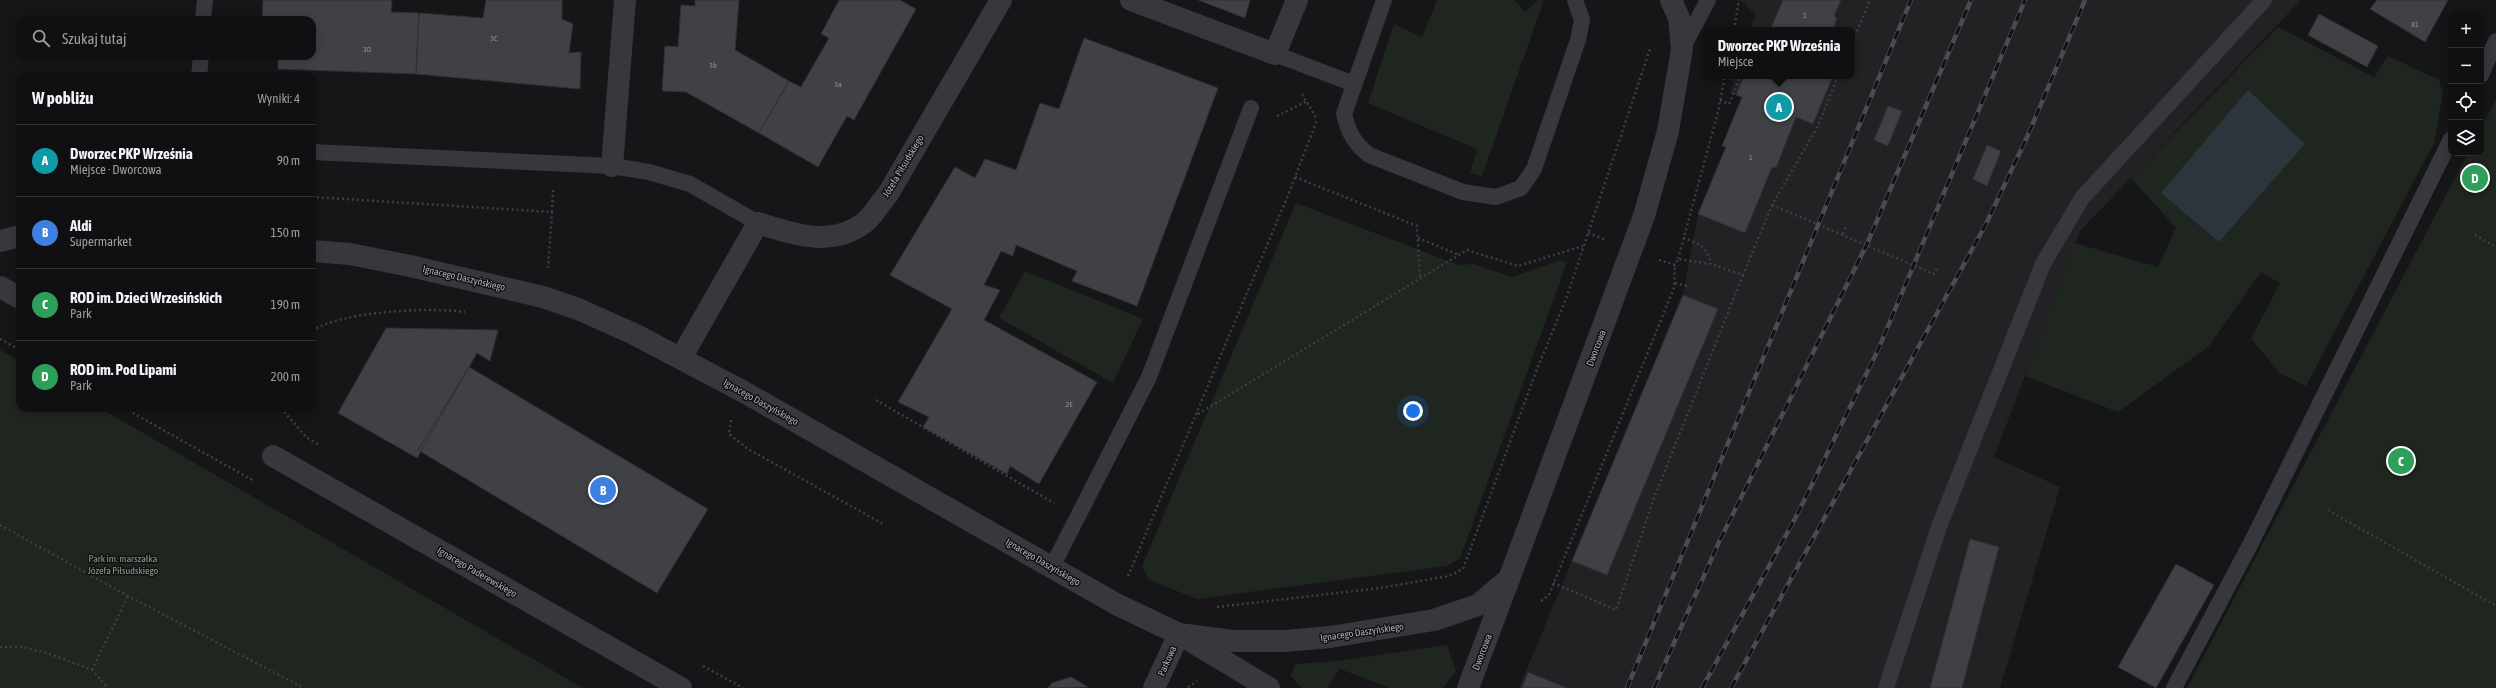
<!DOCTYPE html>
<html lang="pl">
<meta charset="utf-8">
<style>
body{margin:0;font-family:"Asap Condensed",sans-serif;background:#1e1e20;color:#f1f3f6}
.controls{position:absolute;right:12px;top:12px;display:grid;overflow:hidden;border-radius:8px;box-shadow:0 2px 10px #0003}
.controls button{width:36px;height:36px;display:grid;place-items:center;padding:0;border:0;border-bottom:1px solid #303032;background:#101012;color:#f1f3f6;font:20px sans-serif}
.you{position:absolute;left:1413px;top:411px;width:14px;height:14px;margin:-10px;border:3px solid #fff;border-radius:50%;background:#1a73e8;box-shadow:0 0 0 6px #1a73e833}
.badge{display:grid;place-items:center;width:26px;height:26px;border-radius:50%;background:#1a73e8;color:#fff;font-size:13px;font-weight:700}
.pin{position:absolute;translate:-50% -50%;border:2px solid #fff;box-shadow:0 1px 4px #0006}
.popup{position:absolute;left:1703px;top:27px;width:152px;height:52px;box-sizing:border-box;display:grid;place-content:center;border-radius:8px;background:#101012;filter:drop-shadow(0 1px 3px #0005);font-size:13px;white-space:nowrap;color:#9c9d9f}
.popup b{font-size:15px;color:#f1f3f6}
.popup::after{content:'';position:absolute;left:50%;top:100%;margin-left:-8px;border:8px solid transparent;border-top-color:#101012}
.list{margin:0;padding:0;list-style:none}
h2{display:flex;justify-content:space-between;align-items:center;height:52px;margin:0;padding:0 16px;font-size:17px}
h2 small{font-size:13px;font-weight:400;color:#9c9d9f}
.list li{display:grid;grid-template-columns:26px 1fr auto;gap:12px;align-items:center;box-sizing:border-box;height:72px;padding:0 16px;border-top:1px solid #303032}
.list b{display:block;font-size:15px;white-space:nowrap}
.list p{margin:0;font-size:13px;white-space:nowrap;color:#9c9d9f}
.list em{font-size:13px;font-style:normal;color:#9c9d9f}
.icon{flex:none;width:22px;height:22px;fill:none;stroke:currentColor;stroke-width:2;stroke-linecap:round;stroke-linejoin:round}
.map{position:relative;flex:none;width:2496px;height:688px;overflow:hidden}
.search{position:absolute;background:#101012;box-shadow:0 2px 10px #0003;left:16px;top:16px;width:300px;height:44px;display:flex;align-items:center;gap:10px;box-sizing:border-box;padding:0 14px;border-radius:12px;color:#9c9d9f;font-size:15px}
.panel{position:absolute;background:#101012;box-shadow:0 2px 10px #0003;left:16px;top:72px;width:300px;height:340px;border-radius:12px}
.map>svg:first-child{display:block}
.built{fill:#222225}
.green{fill:#1e261f}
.water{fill:#2c353c}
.building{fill:#404145;stroke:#303034}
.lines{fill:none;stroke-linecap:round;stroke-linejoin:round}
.path{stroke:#3d3f44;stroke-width:2.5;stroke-dasharray:2 3;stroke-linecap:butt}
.service{stroke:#37383d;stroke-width:16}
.minor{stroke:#37383d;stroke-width:22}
.tertiary{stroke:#37383d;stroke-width:22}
.rail-casing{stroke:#4a4c52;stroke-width:4.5}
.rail{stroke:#111113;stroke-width:3;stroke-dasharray:9;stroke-linecap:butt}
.labels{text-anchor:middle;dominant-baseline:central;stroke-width:3;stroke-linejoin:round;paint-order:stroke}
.number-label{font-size:8px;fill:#8e929b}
.street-label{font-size:10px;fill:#a8adb8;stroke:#111113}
.park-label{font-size:10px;fill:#7fa381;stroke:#111113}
</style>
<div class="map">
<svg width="2496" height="688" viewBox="0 0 2496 688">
<rect width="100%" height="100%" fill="#161618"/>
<path class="built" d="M 1741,0 L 2301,0 L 2080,231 L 1994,457 L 2060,487 L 2000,688 L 1519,688 L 1683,295 L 1698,214 L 1726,148 L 1722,146 L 1742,98 L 1730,93 L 1734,82 L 1728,80 L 1730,76 L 1852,76 L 1852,30 L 1750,30 L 1756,15 Z"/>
<path class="green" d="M 1437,0 L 1514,0 L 1525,12 L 1538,0 L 1544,0 L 1482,176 L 1470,173 L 1477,149 L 1368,103 L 1394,24 L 1422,37 Z
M 2278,27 L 2374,77 L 2388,56 L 2439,80 L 2443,93 L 2434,143 L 2306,386 L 2280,373 L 2251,339 L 2280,283 L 2261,272 L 2209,346 L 2118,412 L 2025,376 L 2075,243 L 2158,267 L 2176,228 L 2131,178 Z
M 2496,99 L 2496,688 L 2187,688 L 2468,153 L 2481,153 L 2481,128 Z
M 1296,203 L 1459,265 L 1474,264 L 1512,277 L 1560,260 L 1567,262 L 1460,558 L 1447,566 L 1197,599 L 1149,580 L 1142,566 Z
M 1025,271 L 1143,319 L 1113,383 L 999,318 Z
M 0,350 L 20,361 L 20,408 L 100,408 L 583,688 L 0,688 Z
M 1447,645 L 1456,671 L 1443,688 L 1390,688 L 1340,669 L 1327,688 L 1302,688 L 1291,676 L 1295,664 L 1337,661 Z"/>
<path class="water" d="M 2248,90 L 2305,144 L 2219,242 L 2161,193 Z"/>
<path class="building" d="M 263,0 L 392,0 L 391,12 L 419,13 L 416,74 L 278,69 L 278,56 L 312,56 L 312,20 L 262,20 Z
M 486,0 L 562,0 L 562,19 L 573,24 L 569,53 L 581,52 L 580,89 L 416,74 L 419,13 L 483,18 Z
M 695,0 L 739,0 L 735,50 L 789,81 L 759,133 L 686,92 L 662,91 L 665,46 L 678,47 L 681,5 L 695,6 Z
M 839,0 L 900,0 L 916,9 L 854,120 L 847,116 L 818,167 L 759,133 L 789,81 L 801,87 L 829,38 L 821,34 Z
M 1198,0 L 1250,0 L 1245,18 Z
M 1783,0 L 1841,0 L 1834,16 L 1837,18 L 1833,30 L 1770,30 Z
M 2377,0 L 2448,0 L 2425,42 L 2370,9 Z
M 2319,14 L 2378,46 L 2367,67 L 2308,35 Z
M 1084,38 L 1218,88 L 1137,306 L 1072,281 L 1077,271 L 1016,245 L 1013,256 L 1001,251 L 984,285 L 1000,290 L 984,320 L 1097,382 L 1039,484 L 1010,466 L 1007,474 L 923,427 L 929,417 L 898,402 L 952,309 L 890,275 L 955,167 L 975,178 L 985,159 L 1016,170 L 1040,103 L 1059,109 Z
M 1744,76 L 1833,76 L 1813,124 L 1796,117 L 1776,168 L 1772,167 L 1745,233 L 1698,214 L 1726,147 L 1722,146 L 1742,97 L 1736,95 Z
M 1888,106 L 1902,111 L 1888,146 L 1874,140 Z
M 1987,145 L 2001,151 L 1987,186 L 1973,179 Z
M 1683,295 L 1718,309 L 1607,575 L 1572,561 Z
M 386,328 L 498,330 L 490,361 L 477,353 L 417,458 L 338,413 Z
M 469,367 L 708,509 L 657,593 L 418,450 Z
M 1970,539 L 1999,547 L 1984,604 L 1962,688 L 1930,688 Z
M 2176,564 L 2214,585 L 2156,688 L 2118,667 Z
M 1528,672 L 1567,688 L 1522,688 Z
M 1071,677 L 1088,687 L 1048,688 L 1052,683 Z"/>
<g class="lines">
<path class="path" d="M 1734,30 L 1739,0
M 1852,35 L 1855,36 L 1852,43
M 1855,36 L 1870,0
M 1757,76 L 1786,88
M 1302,94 L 1317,119
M 1804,95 L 1813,100
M 1720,100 L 1729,104 L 1741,76
M 1811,106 L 1816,92
M 1277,116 L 1307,101
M 1295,177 L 1417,226 L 1420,279
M 312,197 L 552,212 L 548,268
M 1772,205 L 1934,274 L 1937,268
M 552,212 L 553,190
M 1588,233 L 1604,239
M 1843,234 L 1846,226
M 2475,235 L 2496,247
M 1418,238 L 1459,255
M 1683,238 C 1700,243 1706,247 1711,264
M 1678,259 L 1718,112 L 1725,76
M 1659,260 L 1675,265 L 1678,259 L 1711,264 L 1743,275 L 1772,205 L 1818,126 L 1838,76
M 1675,283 L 1687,286
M 312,331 C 341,311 430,307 465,312
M 0,339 L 20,350
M 876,400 L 1054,503
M 124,408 L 254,481
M 281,408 L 306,437 L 319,445
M 1198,414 L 1467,250 L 1518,266 L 1583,246
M 731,420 L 729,434 L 748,449 L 885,525
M 2328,510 L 2496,606
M 0,525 L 128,596 L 304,688
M 1128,576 L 1289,193 L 1317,120
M 1553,583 L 1616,610 L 1654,498 L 1743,275
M 1541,601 L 1549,595 L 1674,288 L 1675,265
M 1217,607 L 1380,588 L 1449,576 L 1463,569 L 1537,369 L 1566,299 L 1650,49
M 0,647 L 22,647 L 50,654 L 92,670 L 108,688
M 703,666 L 743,688
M 92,670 L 128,596
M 1188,687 L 1197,681"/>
<path class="service" d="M 1384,0 L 1344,114 C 1348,132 1354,143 1369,155 L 1463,192 L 1496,197 L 1521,188 L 1534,169 L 1578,40 L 1582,20 L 1575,0
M 203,20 L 205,0
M 1682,49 L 1708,0
M 1275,54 L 1354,84
M 2481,75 L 2496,41
M 199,76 L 201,56
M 312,152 L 612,166 L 649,172 L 690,184 L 758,223
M 1052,567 L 1149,377 L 1251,108
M 1886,688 L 1940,524 L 2043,264 L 2082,198 L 2264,0
M 2174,688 L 2251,543 L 2451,139"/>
<path class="minor" d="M 1131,0 L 1275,54 L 1297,0
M 612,166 L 625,0
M 681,358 L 758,223 C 794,234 830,248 864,223 C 873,216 880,203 888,194 L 1001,0
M 1154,688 L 1179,634 L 1269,688
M 1468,688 L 1509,579"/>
<path class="tertiary" d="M 0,241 L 20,236
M 312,251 L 350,254 L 410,266 L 543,297 L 578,309 L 634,334 L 744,392 L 1116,604 L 1179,634 L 1233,641 L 1285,641 L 1330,637 L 1434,620 L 1478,605 L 1509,579 L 1644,216 L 1668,131 L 1682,49 L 1679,18 L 1671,0
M 0,287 L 20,298
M 273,456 L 681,688"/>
<defs>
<path id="rail" d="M 1627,688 L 1911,0
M 1654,688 L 1719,542 L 1867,244 L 1971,0
M 1702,688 L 1797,515 L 1878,350 L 2025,0
M 1731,688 L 1986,224 L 2028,135 L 2085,0"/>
</defs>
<use href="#rail" class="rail-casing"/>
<use href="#rail" class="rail"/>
</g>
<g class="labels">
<g class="number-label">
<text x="1805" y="15">1</text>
<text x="2415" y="24">81</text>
<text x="494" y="38">3C</text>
<text x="367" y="49">3D</text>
<text x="713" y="65">3b</text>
<text x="838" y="84">3a</text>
<text x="1751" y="157">1</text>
<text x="1069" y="404">2E</text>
</g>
<g class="street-label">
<text transform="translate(903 166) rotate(-59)">Józefa Piłsudskiego</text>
<text transform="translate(464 278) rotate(13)">Ignacego Daszyńskiego</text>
<text transform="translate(1596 348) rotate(-69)">Dworcowa</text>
<text transform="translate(761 402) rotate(29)">Ignacego Daszyńskiego</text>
<text transform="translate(1043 562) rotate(30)">Ignacego Daszyńskiego</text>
<text transform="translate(477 572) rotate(30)">Ignacego Paderewskiego</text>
<text transform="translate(1362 632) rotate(-8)">Ignacego Daszyńskiego</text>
<text transform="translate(1482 652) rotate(-69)">Dworcowa</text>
<text transform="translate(1167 661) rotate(-66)">Parkowa</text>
</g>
<g class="park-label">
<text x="123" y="558">Park im. marszałka<tspan x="123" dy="12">Józefa Piłsudskiego</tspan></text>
</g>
</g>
</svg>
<div class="controls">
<button>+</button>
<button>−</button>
<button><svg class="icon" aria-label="locate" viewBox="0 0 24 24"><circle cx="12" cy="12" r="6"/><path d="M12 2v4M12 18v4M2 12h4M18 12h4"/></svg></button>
<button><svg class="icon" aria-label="layers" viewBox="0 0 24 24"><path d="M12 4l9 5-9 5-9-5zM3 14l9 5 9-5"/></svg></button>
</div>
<div class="you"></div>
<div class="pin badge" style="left:1779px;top:107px;background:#0f9aa8">A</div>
<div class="popup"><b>Dworzec PKP Września</b>Miejsce</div>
<div class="pin badge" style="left:603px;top:490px;background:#3f7fe0">B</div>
<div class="pin badge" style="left:2401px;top:461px;background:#2e9e5b">C</div>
<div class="pin badge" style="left:2475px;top:178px;background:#2e9e5b">D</div>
<div class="search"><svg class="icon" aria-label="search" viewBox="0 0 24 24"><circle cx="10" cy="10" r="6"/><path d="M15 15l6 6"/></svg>Szukaj tutaj</div>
<section class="panel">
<h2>W pobliżu<small>Wyniki: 4</small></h2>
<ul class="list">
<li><span class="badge" style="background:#0f9aa8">A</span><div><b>Dworzec PKP Września</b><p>Miejsce · Dworcowa</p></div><em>90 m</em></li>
<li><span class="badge" style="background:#3f7fe0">B</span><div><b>Aldi</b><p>Supermarket</p></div><em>150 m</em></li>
<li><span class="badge" style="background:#2e9e5b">C</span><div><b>ROD im. Dzieci Wrzesińskich</b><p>Park</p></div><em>190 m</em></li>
<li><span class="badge" style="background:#2e9e5b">D</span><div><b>ROD im. Pod Lipami</b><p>Park</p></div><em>200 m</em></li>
</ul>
</section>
</div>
